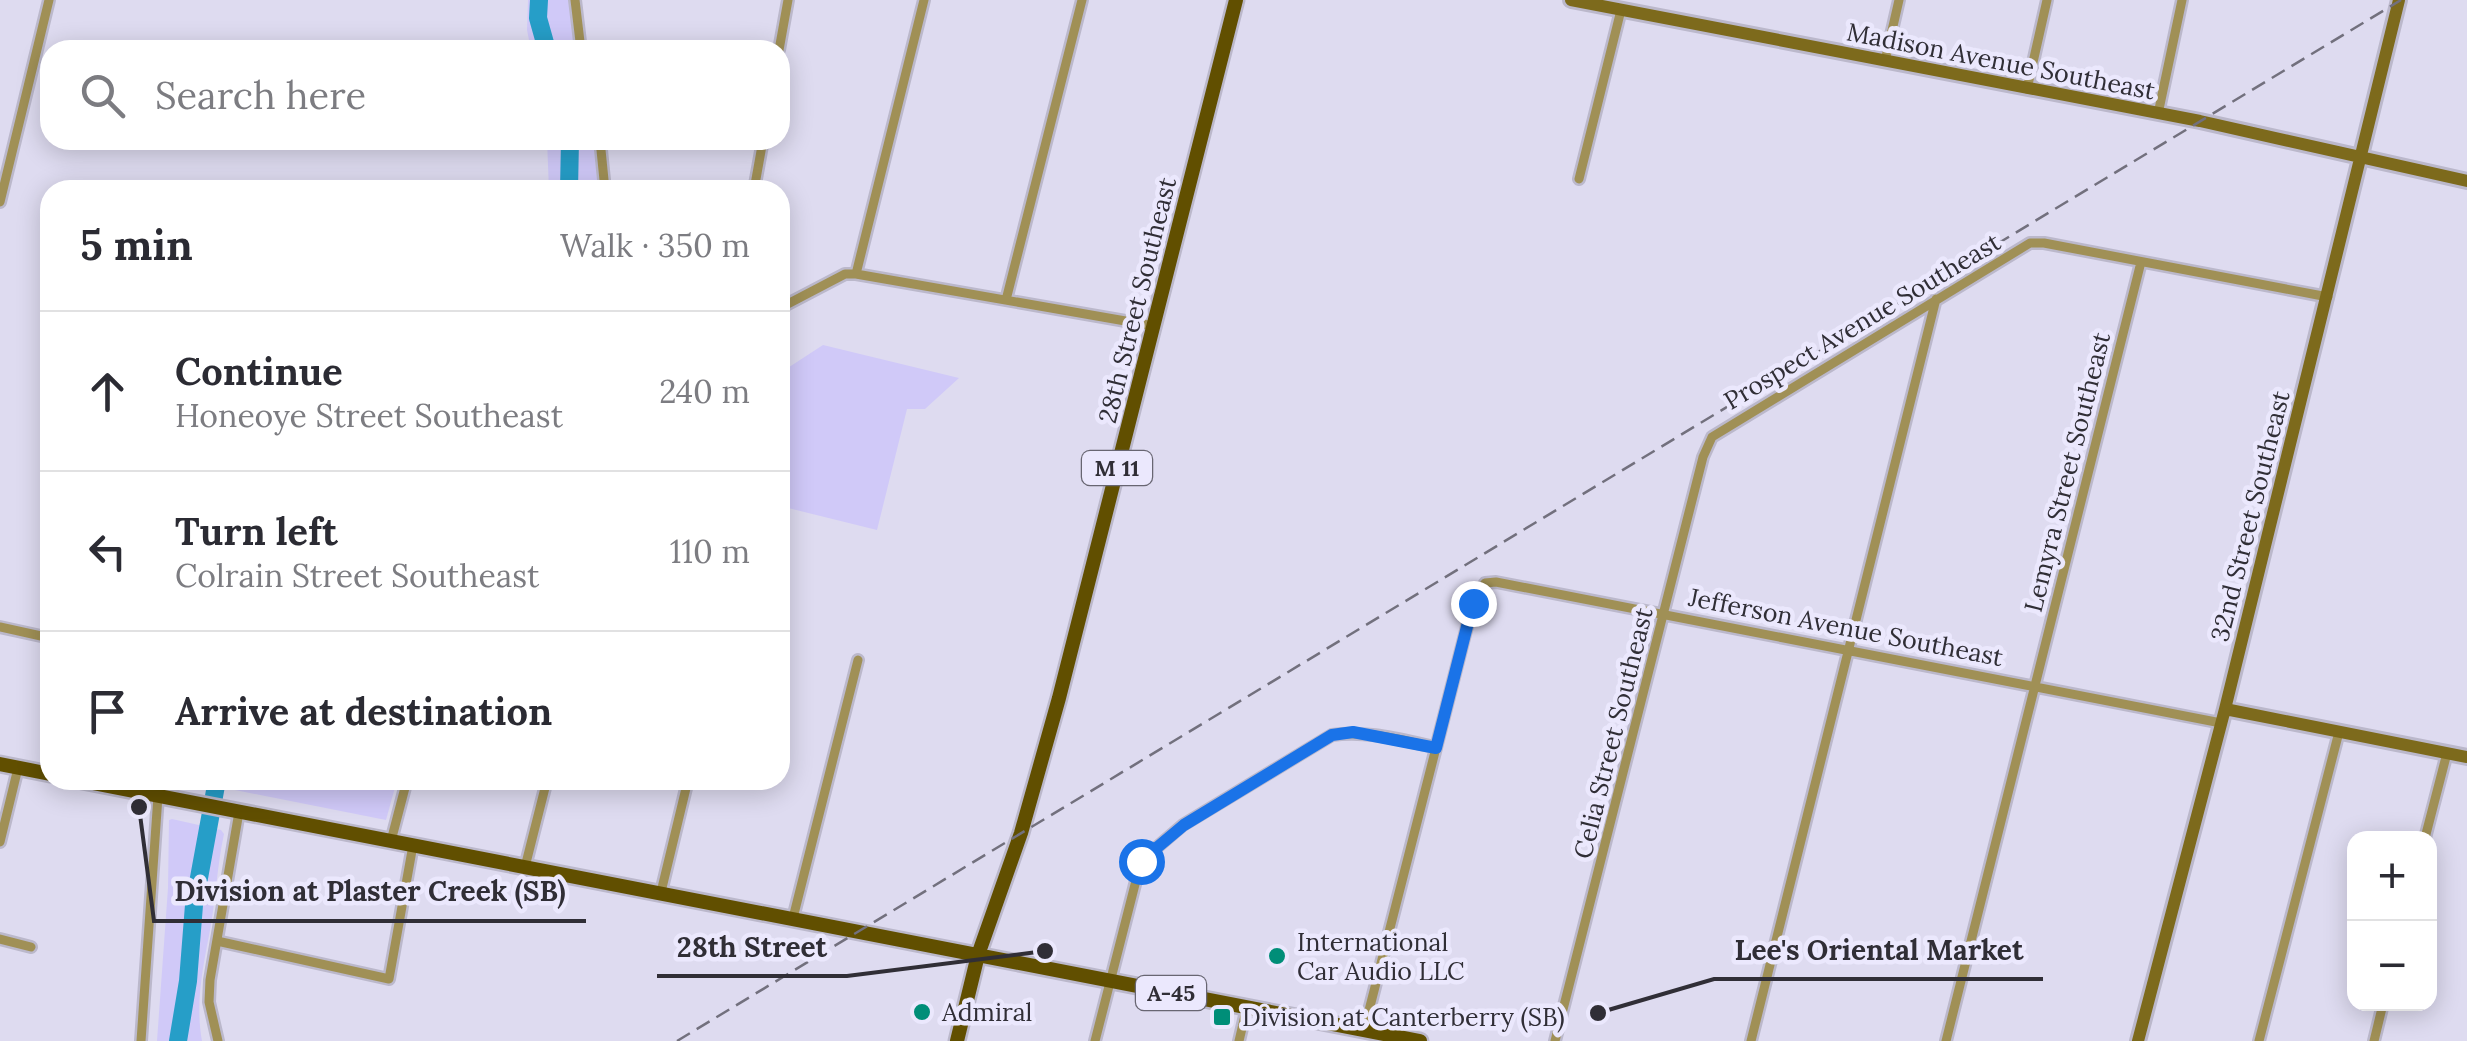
<!DOCTYPE html>
<meta charset="utf-8">
<style>
body{margin:0;font-family:Lora,serif;background:#f7f7f7;color:#2b2b33}
.controls{position:absolute;right:30px;bottom:30px;display:grid;overflow:hidden;border-radius:20px;box-shadow:0 5px 25px #0003}
.controls button{width:90px;height:90px;display:grid;place-items:center;padding:0;border:0;border-bottom:2px solid #e1e1e2;background:#fff;color:#2b2b33;font:50px sans-serif}
.stop{position:absolute;width:30px;height:30px;margin:-22px;border:8px solid #1a73e8;border-radius:50%;background:#fff}
.stop.end{background:#1a73e8;border-color:#fff;box-shadow:0 2px 10px #0008}
.list{margin:0;padding:0;list-style:none}
h2{display:flex;justify-content:space-between;align-items:center;height:130px;margin:0;padding:0 40px;font-size:42px}
h2 small{font-size:32px;font-weight:400;color:#7c7c81}
.list li{display:grid;grid-template-columns:65px 1fr auto;gap:30px;align-items:center;box-sizing:border-box;height:160px;padding:0 40px;border-top:2px solid #e1e1e2}
.list b{display:block;font-size:38px;white-space:nowrap}
.list p{margin:0;font-size:32px;white-space:nowrap;color:#7c7c81}
.list em{font-size:32px;font-style:normal;color:#7c7c81}
.icon{flex:none;width:55px;height:55px;fill:none;stroke:currentColor;stroke-width:2;stroke-linecap:round;stroke-linejoin:round}
.map{position:relative;flex:none;width:2467px;height:1041px;overflow:hidden}
.search{position:absolute;background:#fff;box-shadow:0 5px 25px #0003;left:40px;top:40px;width:750px;height:110px;display:flex;align-items:center;gap:25px;box-sizing:border-box;padding:0 35px;border-radius:30px;color:#7c7c81;font-size:38px}
.panel{position:absolute;background:#fff;box-shadow:0 5px 25px #0003;left:40px;top:180px;width:750px;height:610px;border-radius:30px}
.map>svg:first-child{display:block}
.green{fill:#d0c9f8}
.lines{fill:none;stroke-linecap:round;stroke-linejoin:round}
.river{stroke:#269ec8;stroke-width:18}
.street-casing{stroke:#bbb8cb;stroke-width:14}
.secondary-casing{stroke:#bbb8cb;stroke-width:18}
.primary-casing{stroke:#bbb8cb;stroke-width:19}
.street{stroke:#a09056;stroke-width:9}
.secondary{stroke:#7d6a1c;stroke-width:12}
.primary{stroke:#614f00;stroke-width:14}
.rail{stroke:#72707d;stroke-width:2.5;stroke-dasharray:15 8;stroke-linecap:butt}
.route{stroke:#1a73e8;stroke-width:12}
.poi-dot{fill:#008e78;stroke:#ebe8fd;stroke-width:4}
.labels{text-anchor:middle;dominant-baseline:central;stroke-width:9;stroke-linejoin:round;paint-order:stroke}
.shield{fill:#ebe8fd;stroke:#686672;stroke-width:2.5}
.shield-label{font-size:22px;font-weight:bold;fill:#302e36}
.street-label{font-size:25px;fill:#302e36;stroke:#ebe8fd}
.poi-label{font-size:25px;fill:#302e36;stroke:#ebe8fd;text-anchor:start}
.leader{fill:none;stroke:#302e36;stroke-width:4}
.callout-dot{fill:#302e36;stroke:#ebe8fd;stroke-width:4}
.callout-label{font-size:28px;text-anchor:middle;font-weight:bold;fill:#302e36;stroke:#ebe8fd;stroke-width:9;stroke-linejoin:round;paint-order:stroke}
</style>
<div class="map">
<svg width="2467" height="1041" viewBox="0 0 2467 1041">
<rect width="100%" height="100%" fill="#dedbf0"/>
<path class="green" d="M 528,0 L 571,0 L 576,50 L 531,50 L 527,30 Z
M 547,140 L 593,140 L 598,190 L 549,190 Z
M 823,345 L 959,378 L 925,409 L 907,409 L 877,530 L 780,506 L 780,373 Z
M 196,780 L 397,780 L 386,820 L 195,782 Z
M 172,819 L 221,830 L 224,834 C 217,866 216,898 210,930 C 203,968 195,1002 202,1041 L 157,1041 L 168,888 L 169,820 Z"/>
<g class="lines">
<path class="river" d="M 539,0 L 538,18 L 547,50
M 569,190 L 570,140
M 178,1041 L 188,981 L 194,905 L 217,780"/>
<defs>
<path id="street" d="M 575,0 L 581,50
M 779,50 L 788,0
M 1885,61 L 1899,0
M 2027,89 L 2047,0
M 2158,114 L 2182,0
M 600,140 L 605,190
M 1579,179 L 1621,10
M 754,190 L 763,140
M 0,202 L 49,0
M 856,274 L 924,0
M 1006,300 L 1082,0
M 780,308 L 845,274 L 856,274 L 1154,326
M 0,627 L 50,638
M 47,704 L 50,691
M 2425,838 L 2447,753
M 391,841 L 407,780
M 0,842 L 18,768
M 525,867 L 547,780
M 661,892 L 688,780
M 793,918 L 858,660
M 0,939 L 31,947
M 217,941 L 389,979 L 413,845
M 1364,1030 L 1473,603 L 1485,583 L 1496,582 L 2221,723
M 141,1041 L 158,796
M 218,1041 L 209,1002 L 210,980 L 239,812
M 1095,1041 L 1141,861 L 1183,825 L 1332,735 C 1367,730 1401,740 1435,747
M 1239,1041 L 1247,1007
M 1555,1041 L 1703,457 L 1712,437 L 2030,243 L 2044,243 L 2328,297
M 1751,1041 L 1936,299
M 1946,1041 L 2141,262
M 2259,1041 L 2339,732
M 2374,1041 L 2383,1004"/>
<path id="secondary" d="M 1571,0 L 2200,121 L 2467,181
M 2225,709 L 2467,757
M 2138,1041 L 2225,709 L 2399,0"/>
<path id="primary" d="M 0,764 L 50,774
M 77,780 L 1420,1041
M 957,1041 L 978,955 L 1021,833 L 1059,698 L 1236,0"/>
</defs>
<use href="#street" class="street-casing"/>
<use href="#secondary" class="secondary-casing"/>
<use href="#primary" class="primary-casing"/>
<use href="#street" class="street"/>
<use href="#secondary" class="secondary"/>
<use href="#primary" class="primary"/>
<path class="rail" d="M 677,1041 L 2401,0"/>
</g>
<g class="lines">
<path class="route" d="M 1141,861 L 1184,825 L 1332,735 L 1353,732 L 1436,748 L 1473,603"/>
</g>
<g class="poi-dot">
<circle cx="1277" cy="956" r="10"/>
<circle cx="922" cy="1012" r="10"/>
<rect x="1212" y="1007" width="20" height="20" rx="5"/>
</g>
<g class="labels">
<g class="shield">
<rect x="1082" y="451" width="70" height="34" rx="8"/>
<rect x="1136" y="976" width="70" height="34" rx="8"/>
</g>
<g class="shield-label">
<text x="1117" y="468">M 11</text>
<text x="1171" y="993">A-45</text>
</g>
<g class="street-label">
<text transform="translate(2001 61) rotate(11)">Madison Avenue Southeast</text>
<text transform="translate(1137 300) rotate(-76)">28th Street Southeast</text>
<text transform="translate(1862 321) rotate(-31)">Prospect Avenue Southeast</text>
<text transform="translate(2067 472) rotate(-76)">Lemyra Street Southeast</text>
<text transform="translate(2250 516) rotate(-76)">32nd Street Southeast</text>
<text transform="translate(1846 627) rotate(11)">Jefferson Avenue Southeast</text>
<text transform="translate(1613 733) rotate(-76)">Celia Street Southeast</text>
</g>
<g class="poi-label">
<text x="1297" y="942">International<tspan x="1297" dy="29">Car Audio LLC</tspan></text>
<text x="942" y="1012">Admiral</text>
<text x="1242" y="1017">Division at Canterberry (SB)</text>
</g>
</g>
<path class="leader" d="M139 807L154 921H586M1045 951L847 976H657M1598 1013L1714 979H2043"/>
<g class="callout-dot">
<circle cx="139" cy="807" r="10"/>
<circle cx="1045" cy="951" r="10"/>
<circle cx="1598" cy="1013" r="10"/>
</g>
<g class="callout-label">
<text x="370" y="901">Division at Plaster Creek (SB)</text>
<text x="752" y="957">28th Street</text>
<text x="1879" y="960">Lee's Oriental Market</text>
</g>
</svg>
<div class="controls">
<button>+</button>
<button>−</button>
</div>
<div class="stop" style="left:1141px;top:861px"></div>
<div class="stop end" style="left:1473px;top:603px"></div>
<div class="search"><svg class="icon" aria-label="search" viewBox="0 0 24 24"><circle cx="10" cy="10" r="6"/><path d="M15 15l6 6"/></svg>Search here</div>
<section class="panel">
<h2>5 min<small>Walk · 350 m</small></h2>
<ul class="list">
<li><svg class="icon" aria-label="ahead" viewBox="0 0 24 24"><path d="M12 20V5M6 11l6-6 6 6"/></svg><div><b>Continue</b><p>Honeoye Street Southeast</p></div><em>240 m</em></li>
<li><svg class="icon" aria-label="left" viewBox="0 0 24 24"><path d="M17 20v-9H6M10 6l-5 5 5 5"/></svg><div><b>Turn left</b><p>Colrain Street Southeast</p></div><em>110 m</em></li>
<li><svg class="icon" aria-label="arrive" viewBox="0 0 24 24"><path d="M6 21V4h12l-3 4 3 4H6"/></svg><div><b>Arrive at destination</b></div></li>
</ul>
</section>
</div>
